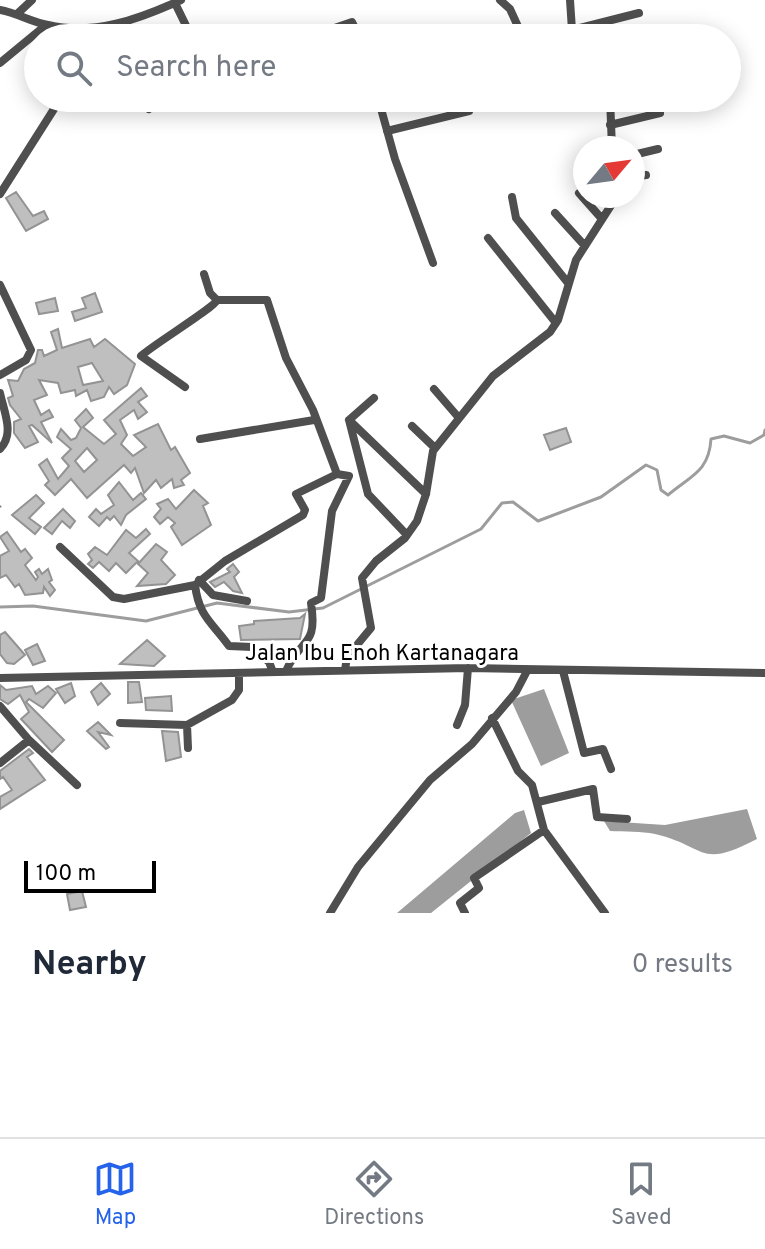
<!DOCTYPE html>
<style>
body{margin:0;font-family:Overpass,sans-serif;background:#f6f6f7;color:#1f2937}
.compass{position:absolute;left:573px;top:136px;width:72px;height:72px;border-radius:50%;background:#fff;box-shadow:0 4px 20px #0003;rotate:61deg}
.scale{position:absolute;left:24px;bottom:20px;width:132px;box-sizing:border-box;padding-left:8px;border:4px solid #000;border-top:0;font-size:22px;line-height:28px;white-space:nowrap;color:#000;-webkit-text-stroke:6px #fff;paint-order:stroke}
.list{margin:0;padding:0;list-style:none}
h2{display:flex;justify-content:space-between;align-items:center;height:104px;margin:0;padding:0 32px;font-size:34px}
h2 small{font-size:26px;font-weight:400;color:#747a83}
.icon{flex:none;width:44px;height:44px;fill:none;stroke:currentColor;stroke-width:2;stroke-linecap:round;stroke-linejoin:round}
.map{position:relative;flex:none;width:765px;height:913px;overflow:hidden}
.search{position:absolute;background:#fff;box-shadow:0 4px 20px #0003;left:24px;right:24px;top:24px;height:88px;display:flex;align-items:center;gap:20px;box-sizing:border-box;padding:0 28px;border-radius:44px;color:#747a83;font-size:30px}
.sheet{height:224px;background:#fff}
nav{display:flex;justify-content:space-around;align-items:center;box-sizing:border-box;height:112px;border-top:2px solid #e0e1e3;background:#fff;font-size:22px;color:#747a83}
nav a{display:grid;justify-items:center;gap:4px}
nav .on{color:#2563eb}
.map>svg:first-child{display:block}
.water{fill:#9d9d9d}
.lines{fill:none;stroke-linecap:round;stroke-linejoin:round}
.stream{stroke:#9d9d9d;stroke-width:3}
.building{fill:#bfbfbf;stroke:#939393;stroke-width:2;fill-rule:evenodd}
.path{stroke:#717171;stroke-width:2;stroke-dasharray:2 4;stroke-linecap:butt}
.street{stroke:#4f4f4f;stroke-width:8}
.labels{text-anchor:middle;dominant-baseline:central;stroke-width:6;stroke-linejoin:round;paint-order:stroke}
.street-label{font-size:22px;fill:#000;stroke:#fff}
</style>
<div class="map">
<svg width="765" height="913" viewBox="0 0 765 913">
<rect width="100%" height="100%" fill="#fff"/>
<path class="water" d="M 544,689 L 569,753 L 541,766 L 511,700 Z
M 747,809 L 757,839 C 698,870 707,846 655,834 C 641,831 625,832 610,831 L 604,821 L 665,825 Z
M 524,810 L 531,833 L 431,913 L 397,913 L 515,813 Z"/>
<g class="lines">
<path class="stream" d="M 0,607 L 33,606 L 146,621 L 217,603 L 289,612 L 323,608 L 481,529 L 502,503 L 513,502 L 538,521 L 601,497 L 646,465 L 657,470 L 661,490 L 668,495 C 690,476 709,472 711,439 L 724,436 L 750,443 L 764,435 L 765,430"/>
</g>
<path class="building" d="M 16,192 L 33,216 L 44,211 L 48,219 L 26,231 L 6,198 Z
M 95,293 L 102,312 L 75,321 L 72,312 L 86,308 L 82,298 Z
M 55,298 L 58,311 L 39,314 L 36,303 Z
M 58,329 L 62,348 L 90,339 L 94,347 L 105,339 L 135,364 L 127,385 L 114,394 L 109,387 L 104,397 L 91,401 L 87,390 L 76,396 L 75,390 L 61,393 L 58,383 L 39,380 L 47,395 L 34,400 L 41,415 L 49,410 L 53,417 L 41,422 L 52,443 L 32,425 L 29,426 L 38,442 L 25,448 L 14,433 L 14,422 L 21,419 L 10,405 L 8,398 L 13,396 L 8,380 L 18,381 L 24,369 L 35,363 L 38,350 L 42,350 L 44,356 L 57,350 L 51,332 ZM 92,363 L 103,381 L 83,385 L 78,367 Z
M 141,388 L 147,396 L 138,402 L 147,412 L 138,419 L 134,410 L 120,420 L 127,435 L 121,444 L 133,456 L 146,447 L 134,435 L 158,424 L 171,450 L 175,447 L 190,473 L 181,480 L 184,485 L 174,488 L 172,479 L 161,488 L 156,480 L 144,493 L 135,468 L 131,473 L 124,465 L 87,498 L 71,479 L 55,495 L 45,485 L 49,481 L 39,465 L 47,459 L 58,479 L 69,466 L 62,458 L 71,449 L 57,437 L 61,429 L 71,440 L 76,438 L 81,428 L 75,420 L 86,409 L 93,418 L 83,427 L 104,444 L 116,434 L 104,420 ZM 87,448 L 97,460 L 84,472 L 75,461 Z
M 566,428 L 571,442 L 550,450 L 544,435 Z
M 119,482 L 133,500 L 141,493 L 146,499 L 126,515 L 121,525 L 114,516 L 110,520 L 107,517 L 99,526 L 89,517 L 96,509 L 101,514 L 114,505 L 108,495 Z
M 194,490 L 208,503 L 203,506 L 211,525 L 182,545 L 171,527 L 175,523 L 168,517 L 160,524 L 154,517 L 161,509 L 157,504 L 168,499 L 176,509 Z
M 36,495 L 44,503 L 29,518 L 41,527 L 35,534 L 12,515 Z
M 63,509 L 75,521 L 70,528 L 62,521 L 52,534 L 44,528 Z
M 146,529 L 150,534 L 129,553 L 138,561 L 126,573 L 116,563 L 109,571 L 99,562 L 93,568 L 88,564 L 92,560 L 88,554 L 95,547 L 107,555 L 126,530 L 136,538 Z
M 7,532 L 21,552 L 25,549 L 32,558 L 25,565 L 36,580 L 38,577 L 35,572 L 39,569 L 42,574 L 48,569 L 52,580 L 49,582 L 55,590 L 50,596 L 44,587 L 43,593 L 25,595 L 19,584 L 15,587 L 6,575 L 0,578 L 0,556 L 9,551 L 0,537 Z
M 156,544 L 167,552 L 161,560 L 175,575 L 166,584 L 137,586 L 148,573 L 138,564 Z
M 233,564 L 239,572 L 234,577 L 242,593 L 233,591 L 224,582 L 215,587 L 210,582 L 230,572 L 227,569 Z
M 305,614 L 300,639 L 241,640 L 239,626 L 254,624 L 254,621 L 300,618 Z
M 5,632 L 25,655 L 14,664 L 7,663 L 0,654 L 0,635 Z
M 147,640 L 165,656 L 154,666 L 120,664 Z
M 37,644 L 45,661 L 33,665 L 25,650 Z
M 128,682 L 139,682 L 142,702 L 128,703 Z
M 71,683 L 75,696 L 65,703 L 56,689 Z
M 101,683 L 110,694 L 98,705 L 91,692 Z
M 0,685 L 6,690 L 32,686 L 36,694 L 48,686 L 56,693 L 43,708 L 29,699 L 26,702 L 64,740 L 52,752 L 21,719 L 29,712 L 20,695 L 8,704 L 0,699 Z
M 171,696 L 172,711 L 146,710 L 145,698 Z
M 98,722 L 111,735 L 98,732 L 109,747 L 106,749 L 87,731 Z
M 162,731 L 178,732 L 181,757 L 166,761 Z
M 29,749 L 33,753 L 27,757 L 45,780 L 0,809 L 0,797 L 12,790 L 3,777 L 0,779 L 0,771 Z
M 82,891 L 86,907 L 70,910 L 67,894 Z"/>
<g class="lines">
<path class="path" d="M 0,507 L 1,506"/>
<path class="street" d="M 500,0 L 510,9 L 520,31 L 516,38
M 570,0 L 572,30 L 579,38
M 175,3 L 192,38
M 0,10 C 17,13 31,22 48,25 C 94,36 139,19 181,0
M 17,14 L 32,0
M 572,30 L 639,13
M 108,38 L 120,24
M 305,38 L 352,22 L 360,38
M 0,63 L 46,25
M 144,98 L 149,109
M 298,98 L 305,102 L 320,98
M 378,98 L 395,159 L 433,263
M 610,98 L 612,148
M 610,125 L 660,113
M 387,131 L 469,111
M 633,155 L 658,149
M 633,177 L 646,175
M 579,193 L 602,219
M 0,194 L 61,98
M 512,197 L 516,218 L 568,283
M 555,213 L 585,246
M 488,238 L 556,323
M 204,274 L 210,293 L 217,300 L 267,300 L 286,358 L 313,410 L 337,474 L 349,476 L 332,511 L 321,598 L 311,603 C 318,648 301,637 286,671
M 0,285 L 31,350 L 26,360 L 0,375
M 185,387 L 141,356 C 154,344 214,308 217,300
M 434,389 L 459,418
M 0,393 C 4,412 15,434 0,449
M 349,420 L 374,398
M 412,426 L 435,448
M 200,439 L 314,420
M 407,535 L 368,494 L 349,420 L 426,494
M 60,547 L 113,597 L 124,599 L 195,585
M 199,580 L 213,595 L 247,601
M 345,670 L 347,657 L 371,628 L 362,578 L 376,561 L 405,538 L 417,521 L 426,494 L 433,451 L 493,376 L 550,332 L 558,320 L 576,260 L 617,196
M 563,671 L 584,753 L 603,749 L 611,769
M 273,672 L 269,662 L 252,647 L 229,646 C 212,622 199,617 195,585 L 225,561 L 303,515 L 305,510 L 296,494 L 337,474
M 0,678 L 468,668 L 765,673
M 0,706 L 29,740 L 0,763
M 492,718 L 518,771 L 532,785 L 544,830 L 605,913
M 120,723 L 187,725 L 232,700 L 239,690 L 239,673
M 187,725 L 188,748
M 457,725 L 465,705 L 468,668
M 29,740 L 77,785
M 538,802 L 593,789 L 597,817 L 627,819
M 330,913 L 358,867 L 430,780 L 472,744 L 516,692 L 527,671
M 465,913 L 460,903 L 479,888 L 474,878 L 544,830"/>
</g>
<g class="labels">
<g class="street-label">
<text x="382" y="654">Jalan Ibu Enoh Kartanagara</text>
</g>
</g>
</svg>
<svg class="compass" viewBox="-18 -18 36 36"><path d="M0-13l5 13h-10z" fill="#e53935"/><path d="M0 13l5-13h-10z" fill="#747a83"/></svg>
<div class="scale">100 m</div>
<div class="search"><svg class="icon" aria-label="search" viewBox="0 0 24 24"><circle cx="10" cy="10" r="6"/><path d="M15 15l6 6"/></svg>Search here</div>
</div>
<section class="sheet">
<h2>Nearby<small>0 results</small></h2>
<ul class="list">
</ul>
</section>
<nav>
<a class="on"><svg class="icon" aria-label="map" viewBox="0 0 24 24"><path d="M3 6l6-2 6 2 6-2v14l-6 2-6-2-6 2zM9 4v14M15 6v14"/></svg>Map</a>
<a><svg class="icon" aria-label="directions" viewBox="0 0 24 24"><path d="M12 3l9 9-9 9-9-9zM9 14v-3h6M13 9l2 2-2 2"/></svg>Directions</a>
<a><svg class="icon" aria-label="saved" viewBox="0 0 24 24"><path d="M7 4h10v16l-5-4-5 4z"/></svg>Saved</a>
</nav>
